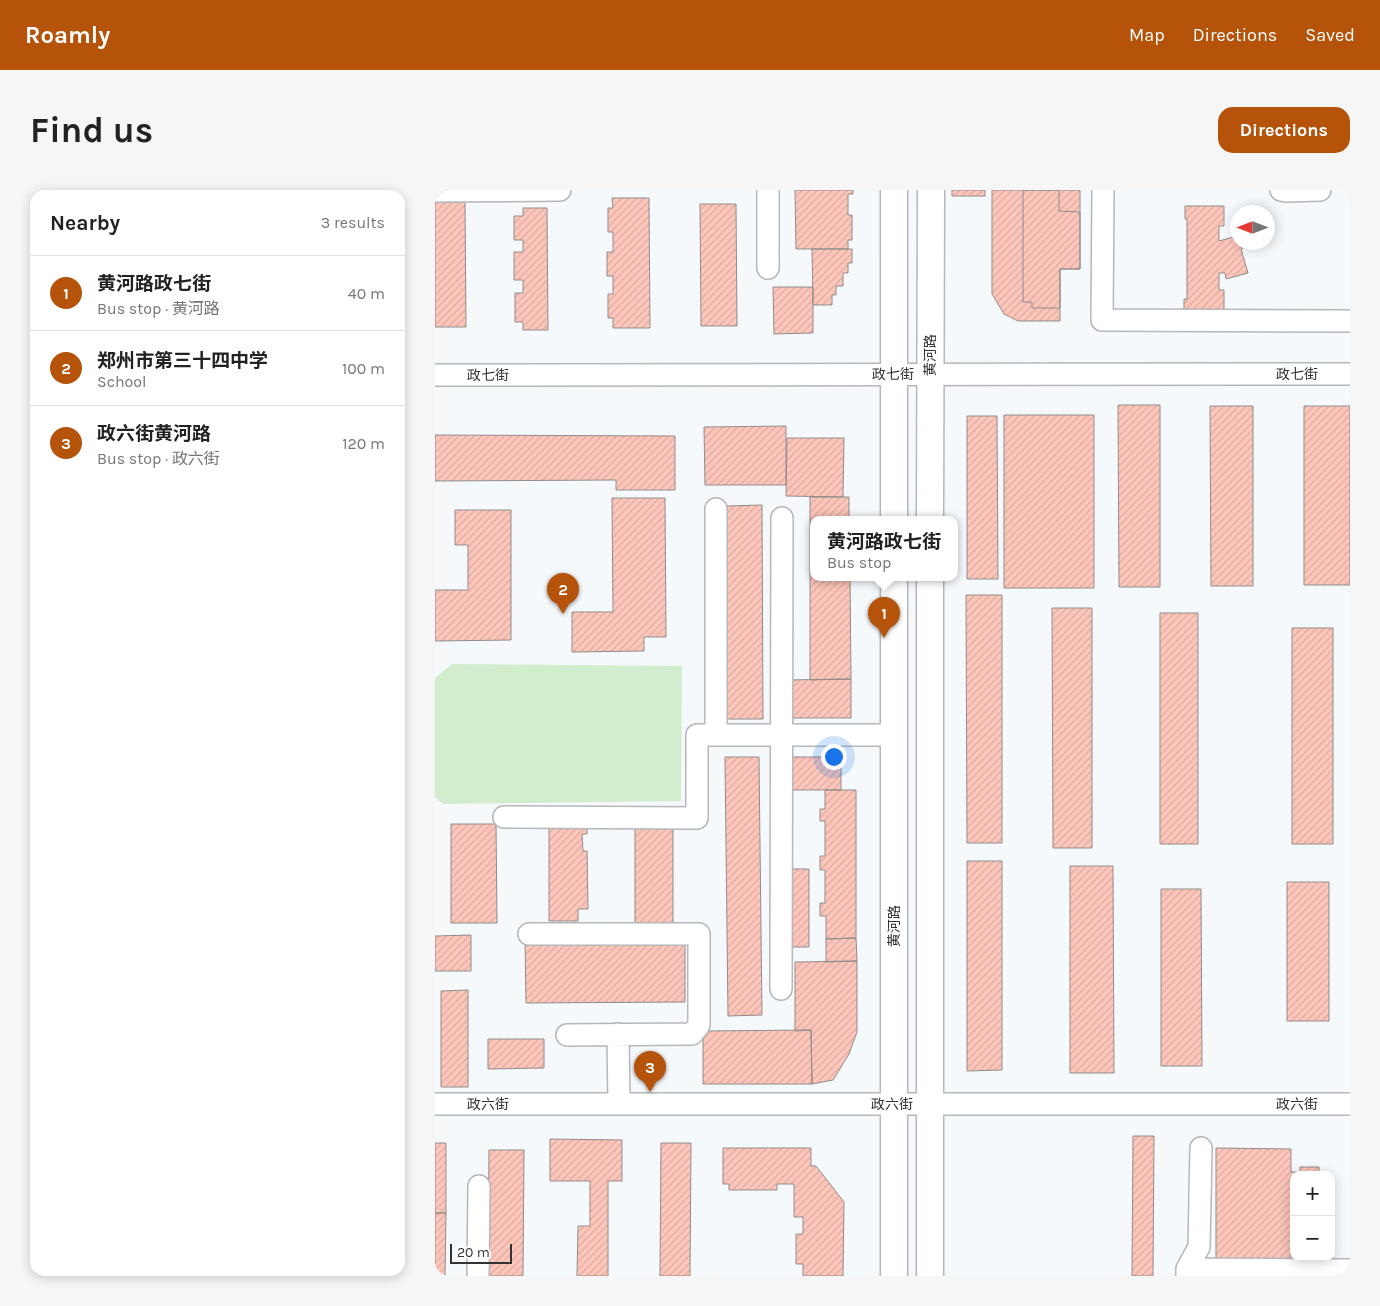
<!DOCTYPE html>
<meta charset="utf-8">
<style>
body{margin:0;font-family:Karla,"Noto Sans SC",sans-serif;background:#f6f6f6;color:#222}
.controls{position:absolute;right:15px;bottom:15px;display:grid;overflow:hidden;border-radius:10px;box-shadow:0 2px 12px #0003}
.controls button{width:45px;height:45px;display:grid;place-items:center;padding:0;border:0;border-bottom:1px solid #e0e0e0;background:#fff;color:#222;font:25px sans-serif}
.compass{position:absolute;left:795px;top:15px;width:45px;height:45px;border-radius:50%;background:#fff;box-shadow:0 2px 12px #0003;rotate:270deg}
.scale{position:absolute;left:15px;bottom:12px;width:62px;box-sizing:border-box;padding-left:5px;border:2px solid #313233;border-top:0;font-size:14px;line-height:18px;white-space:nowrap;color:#313233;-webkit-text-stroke:4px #fff;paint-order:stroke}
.you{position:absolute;left:398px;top:566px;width:18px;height:18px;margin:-12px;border:4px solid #fff;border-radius:50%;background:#1a73e8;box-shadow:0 0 0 8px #1a73e833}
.badge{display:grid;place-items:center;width:32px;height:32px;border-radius:50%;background:#b45309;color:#fff;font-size:16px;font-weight:700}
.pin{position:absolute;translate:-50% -41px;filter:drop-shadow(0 1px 2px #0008)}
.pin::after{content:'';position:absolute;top:26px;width:18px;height:15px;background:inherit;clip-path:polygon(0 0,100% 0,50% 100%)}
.popup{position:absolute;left:375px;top:326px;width:148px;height:65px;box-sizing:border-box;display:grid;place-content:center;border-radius:10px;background:#fff;filter:drop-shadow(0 1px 4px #0005);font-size:16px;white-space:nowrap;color:#767676}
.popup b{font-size:19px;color:#222}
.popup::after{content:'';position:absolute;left:50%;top:100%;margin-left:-10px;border:10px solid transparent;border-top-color:#fff}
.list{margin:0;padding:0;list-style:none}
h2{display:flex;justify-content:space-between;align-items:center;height:65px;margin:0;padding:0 20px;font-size:21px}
h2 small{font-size:16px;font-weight:400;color:#767676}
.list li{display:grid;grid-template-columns:32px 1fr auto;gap:15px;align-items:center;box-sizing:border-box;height:75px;padding:0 20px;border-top:1px solid #e0e0e0}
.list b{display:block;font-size:19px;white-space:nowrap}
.list p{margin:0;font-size:16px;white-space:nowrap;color:#767676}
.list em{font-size:16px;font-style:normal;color:#767676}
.map{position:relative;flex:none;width:915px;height:1086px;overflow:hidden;border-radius:15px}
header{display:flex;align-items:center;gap:30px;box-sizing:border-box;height:70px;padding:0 25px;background:#b45309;color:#fff}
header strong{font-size:24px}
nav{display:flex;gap:28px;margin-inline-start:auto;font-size:18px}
.intro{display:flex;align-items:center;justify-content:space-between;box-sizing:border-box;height:120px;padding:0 30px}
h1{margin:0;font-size:35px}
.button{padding:12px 22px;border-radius:15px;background:#b45309;color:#fff;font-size:18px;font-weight:700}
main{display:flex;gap:30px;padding:0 30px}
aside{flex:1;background:#fff;border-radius:15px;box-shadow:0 2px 12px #0003}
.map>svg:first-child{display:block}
.grass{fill:#d2ecce}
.building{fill:url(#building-hatch);stroke:#908c8b}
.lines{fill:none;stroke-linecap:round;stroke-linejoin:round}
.minor-casing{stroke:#b5b7ba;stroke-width:24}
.major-casing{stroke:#b5b7ba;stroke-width:29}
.minor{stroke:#fff;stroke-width:21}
.major{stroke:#fff;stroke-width:26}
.labels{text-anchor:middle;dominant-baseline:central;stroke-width:5;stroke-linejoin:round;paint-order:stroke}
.street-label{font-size:14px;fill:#313233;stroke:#fff}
</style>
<header>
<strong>Roamly</strong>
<nav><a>Map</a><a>Directions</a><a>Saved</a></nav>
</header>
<div class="intro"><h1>Find us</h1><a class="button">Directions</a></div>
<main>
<aside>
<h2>Nearby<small>3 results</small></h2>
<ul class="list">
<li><span class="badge">1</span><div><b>黄河路政七街</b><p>Bus stop · 黄河路</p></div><em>40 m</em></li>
<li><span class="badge">2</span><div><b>郑州市第三十四中学</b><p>School</p></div><em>100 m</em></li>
<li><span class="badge">3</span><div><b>政六街黄河路</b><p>Bus stop · 政六街</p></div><em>120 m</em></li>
</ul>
</aside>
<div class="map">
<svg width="915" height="1086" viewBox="0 0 915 1086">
<defs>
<pattern id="building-hatch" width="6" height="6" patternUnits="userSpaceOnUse" patternTransform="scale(1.25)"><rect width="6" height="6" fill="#fec6ba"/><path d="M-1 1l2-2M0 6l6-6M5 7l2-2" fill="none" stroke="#daaba0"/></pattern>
</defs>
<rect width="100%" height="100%" fill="#f6f9fc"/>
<path class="grass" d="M 17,474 L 247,476 L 246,611 L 8,614 L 0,607 L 0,488 Z"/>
<path class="building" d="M 360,0 L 418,0 L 418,4 L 413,4 L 413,25 L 417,25 L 417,50 L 413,50 L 413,59 L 361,59 Z
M 517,0 L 550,0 L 550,6 L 517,6 Z
M 557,0 L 645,0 L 645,79 L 625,79 L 625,131 L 583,131 L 569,124 L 557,104 Z
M 588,0 L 624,0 L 624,21 L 645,22 L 645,79 L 625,79 L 625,118 L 597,118 L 597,112 L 588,112 Z
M 177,8 L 214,8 L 215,138 L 178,138 L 178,128 L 173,128 L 173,104 L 178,104 L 178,86 L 172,86 L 172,62 L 178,62 L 178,42 L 173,42 L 173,18 L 178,18 Z
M 0,12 L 30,12 L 31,137 L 0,137 Z
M 265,14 L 301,14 L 302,136 L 266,136 Z
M 750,16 L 789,16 L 789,36 L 784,36 L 784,51 L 802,46 L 802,52 L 807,52 L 808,58 L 806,59 L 813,83 L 791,89 L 790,83 L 784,83 L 784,100 L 789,100 L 789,122 L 749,122 L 749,109 L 752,109 L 752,29 L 750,29 Z
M 88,18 L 112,18 L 113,140 L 88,140 L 88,132 L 80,132 L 80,103 L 88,103 L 88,90 L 79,90 L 79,62 L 88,62 L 88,50 L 79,50 L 79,26 L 88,26 Z
M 377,59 L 417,59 L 417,73 L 413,73 L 413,83 L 408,83 L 408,96 L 401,96 L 401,105 L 397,105 L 397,115 L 378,115 Z
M 338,97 L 378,97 L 378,143 L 339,144 Z
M 683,215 L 725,215 L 725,397 L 684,397 Z
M 775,216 L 818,216 L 818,396 L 776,396 Z
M 869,216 L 915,216 L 915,395 L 869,395 Z
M 569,225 L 659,225 L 659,398 L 569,398 Z
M 532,226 L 562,226 L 563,389 L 532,389 Z
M 351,236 L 351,295 L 270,295 L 269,237 Z
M 0,245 L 240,246 L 240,300 L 181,300 L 181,290 L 0,291 Z
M 352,248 L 409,248 L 408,307 L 351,306 Z
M 375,307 L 414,307 L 414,329 L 379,329 L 379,387 L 415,387 L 416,489 L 375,490 Z
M 177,308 L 230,308 L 231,447 L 209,447 L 209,461 L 137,462 L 137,422 L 178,422 Z
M 327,315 L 328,529 L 292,529 L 291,316 Z
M 20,320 L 76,320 L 76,450 L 0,451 L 0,400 L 33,400 L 33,355 L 20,355 Z
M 531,405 L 567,405 L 567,653 L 532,653 Z
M 617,418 L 657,418 L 657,658 L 618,658 Z
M 725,423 L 763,423 L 763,654 L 725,654 Z
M 857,438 L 898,438 L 898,654 L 857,654 Z
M 416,489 L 416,528 L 351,528 L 351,490 Z
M 290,567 L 324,567 L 327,825 L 293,826 Z
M 352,567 L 406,567 L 406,600 L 352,600 Z
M 390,600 L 421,600 L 421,748 L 391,749 L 391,726 L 385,726 L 385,713 L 390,713 L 390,680 L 385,680 L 385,666 L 390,666 L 390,631 L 385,631 L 385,619 L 390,619 Z
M 16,634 L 61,634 L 62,733 L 16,733 Z
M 114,635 L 152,635 L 152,644 L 147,644 L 148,661 L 152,661 L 153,719 L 143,719 L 143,731 L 114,731 Z
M 200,637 L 238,637 L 238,736 L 200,736 Z
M 532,671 L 567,671 L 567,880 L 532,881 Z
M 635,676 L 678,676 L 679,883 L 635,883 Z
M 353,679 L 374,679 L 374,757 L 353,757 Z
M 852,692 L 894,692 L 894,831 L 852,831 Z
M 726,699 L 766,699 L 767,876 L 726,876 Z
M 36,745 L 36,781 L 0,781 L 0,746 Z
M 250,748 L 250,812 L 91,813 L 90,749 Z
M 421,748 L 422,771 L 391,772 L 391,749 Z
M 422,771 L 422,842 L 414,864 L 398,890 L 377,894 L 376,840 L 360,841 L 360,772 Z
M 33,800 L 33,897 L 6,897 L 6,801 Z
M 376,840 L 377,894 L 268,894 L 268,841 Z
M 53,849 L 109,849 L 109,878 L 53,879 Z
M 698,946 L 719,946 L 718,1086 L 697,1086 Z
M 115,949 L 187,950 L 187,991 L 173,991 L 173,1086 L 142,1086 L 143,1036 L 155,1036 L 155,991 L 115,991 Z
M 0,953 L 11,953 L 11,1023 L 0,1023 Z
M 226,953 L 256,953 L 255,1086 L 225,1086 Z
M 288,958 L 376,958 L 376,976 L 381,976 L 409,1012 L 408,1086 L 368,1086 L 368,1074 L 361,1074 L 361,1044 L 368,1044 L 368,1027 L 359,1027 L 359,994 L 342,994 L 342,1000 L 294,1000 L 294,994 L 288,994 Z
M 781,958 L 856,959 L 856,982 L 865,982 L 865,977 L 884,977 L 884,985 L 859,985 L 859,1046 L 856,1046 L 856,1070 L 781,1069 Z
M 54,960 L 89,960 L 88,1086 L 53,1086 Z
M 0,1023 L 11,1023 L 10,1086 L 0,1086 Z"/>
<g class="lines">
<defs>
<path id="minor" d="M 668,0 L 667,130 L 915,131
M 846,0 L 851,1 L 885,0
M 0,1 L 125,0
M 333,78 L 333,0
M 0,185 L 915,184
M 281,319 L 281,544
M 69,627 L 262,628 L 262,545 L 459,545
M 94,744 L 264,744 L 264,835 L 257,844 L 132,845
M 346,799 L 347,328
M 183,844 L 184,914
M 0,914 L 915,914
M 752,1079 L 915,1080
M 43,1086 L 44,996
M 752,1086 L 752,1079 L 764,1057 L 766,958"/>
<path id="major" d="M 459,329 L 459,0
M 495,329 L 496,0
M 459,1086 L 459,387
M 495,1086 L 495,387"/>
</defs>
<use href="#minor" class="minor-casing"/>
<use href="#major" class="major-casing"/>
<use href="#minor" class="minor"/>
<use href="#major" class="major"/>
</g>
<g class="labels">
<g class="street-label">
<text transform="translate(495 165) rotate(-90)">黄河路</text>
<text x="458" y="184">政七街</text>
<text x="862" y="184">政七街</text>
<text x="53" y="185">政七街</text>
<text transform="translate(459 736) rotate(-90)">黄河路</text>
<text x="53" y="914">政六街</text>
<text x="457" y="914">政六街</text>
<text x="862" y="914">政六街</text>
</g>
</g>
</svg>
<div class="controls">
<button>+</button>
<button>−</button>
</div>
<svg class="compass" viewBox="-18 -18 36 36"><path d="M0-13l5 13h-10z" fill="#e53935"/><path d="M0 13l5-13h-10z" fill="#767676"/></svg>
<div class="scale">20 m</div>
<div class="you"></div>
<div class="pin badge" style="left:449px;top:448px">1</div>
<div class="popup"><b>黄河路政七街</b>Bus stop</div>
<div class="pin badge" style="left:128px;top:424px">2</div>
<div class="pin badge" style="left:215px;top:902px">3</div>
</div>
</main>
